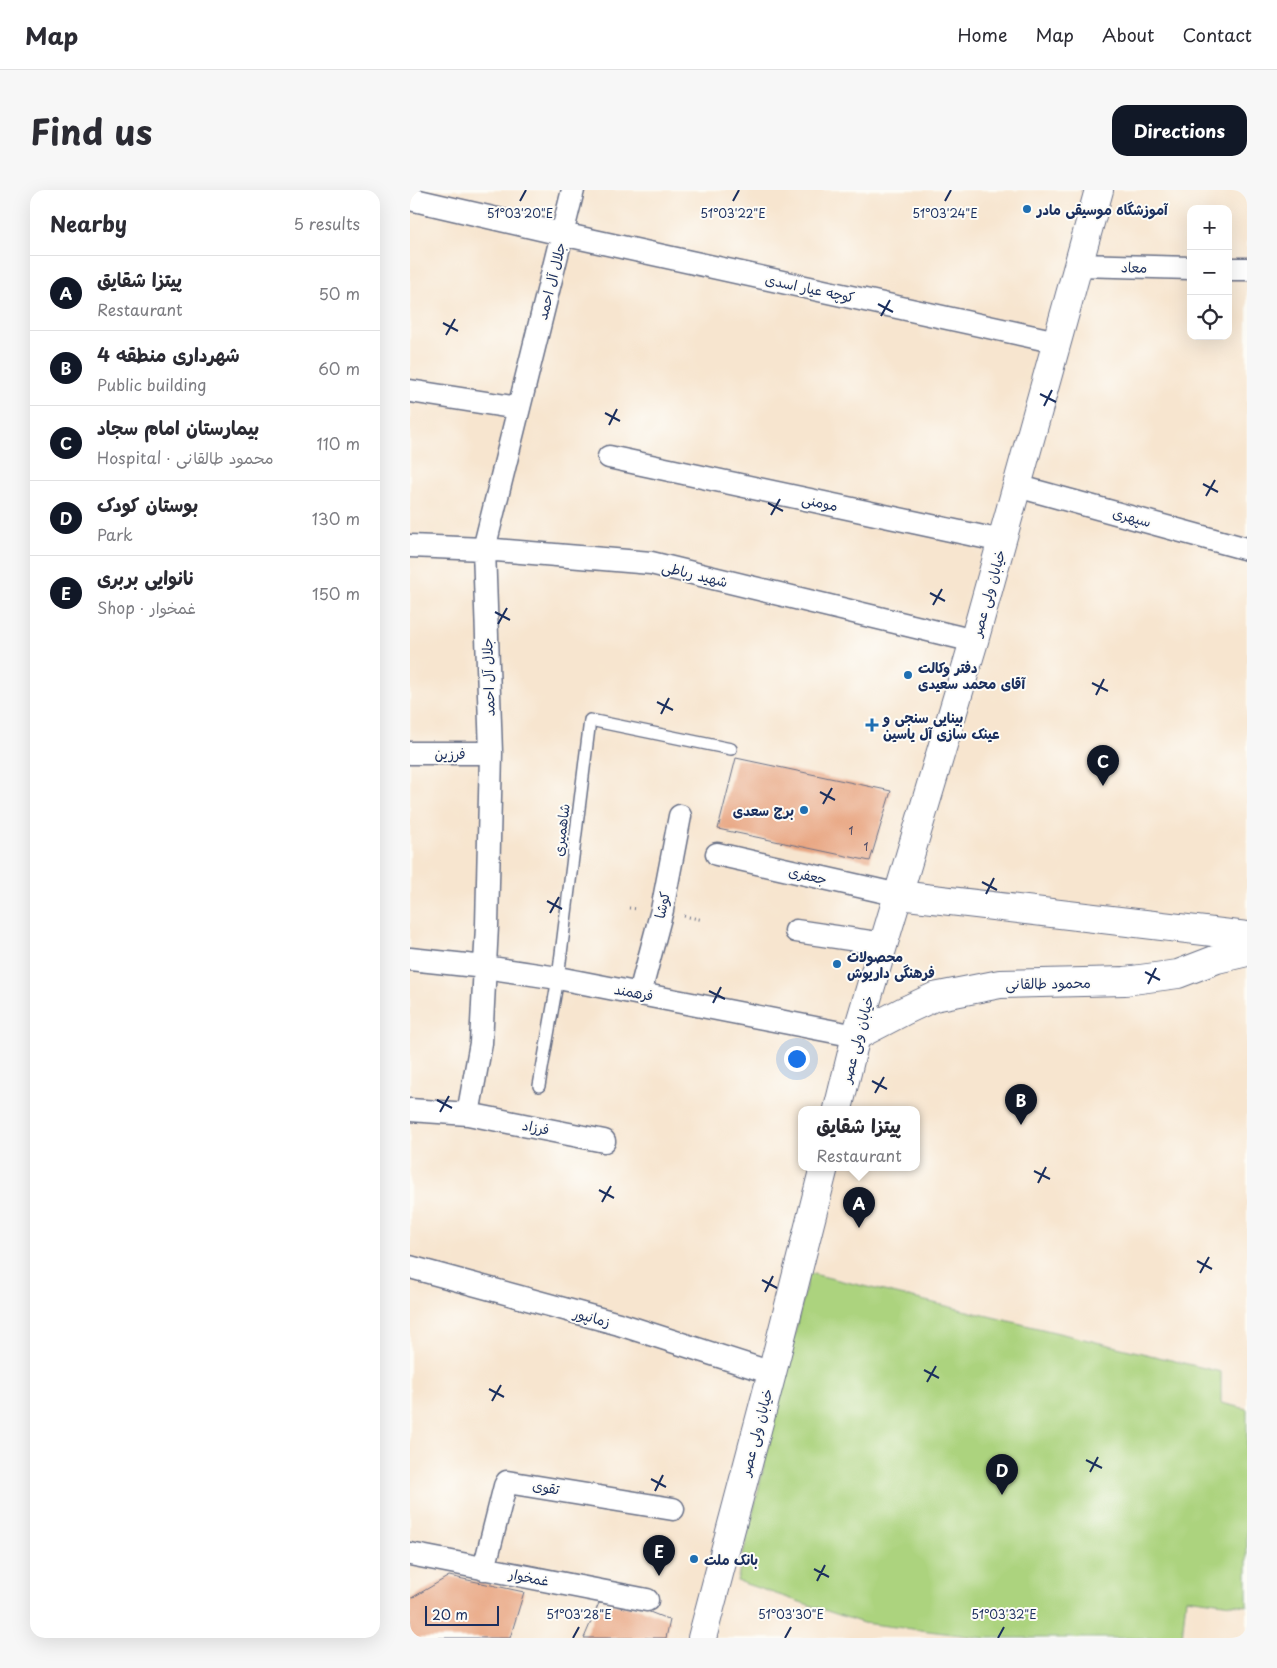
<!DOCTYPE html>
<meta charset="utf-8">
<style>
body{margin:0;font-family:"Playpen Sans","Playpen Sans Arabic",sans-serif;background:#f7f7f7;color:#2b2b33}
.controls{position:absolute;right:15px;top:15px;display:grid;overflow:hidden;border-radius:10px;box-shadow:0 5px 20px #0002}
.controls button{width:45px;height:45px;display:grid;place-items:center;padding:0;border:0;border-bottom:1px solid #e1e1e2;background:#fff;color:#2b2b33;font:25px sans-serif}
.scale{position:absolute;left:15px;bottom:12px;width:74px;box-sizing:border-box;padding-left:5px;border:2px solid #1b2f5e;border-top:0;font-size:14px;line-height:18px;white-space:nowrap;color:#1b2f5e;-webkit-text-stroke:4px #fdfcf7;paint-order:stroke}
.you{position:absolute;left:386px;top:868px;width:18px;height:18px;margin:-12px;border:4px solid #fff;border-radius:50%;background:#1a73e8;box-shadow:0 0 0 8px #1a73e833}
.badge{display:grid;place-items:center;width:32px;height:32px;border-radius:50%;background:#111827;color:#fff;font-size:16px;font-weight:700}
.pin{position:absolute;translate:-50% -41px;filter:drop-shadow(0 1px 2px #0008)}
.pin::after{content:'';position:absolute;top:26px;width:18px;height:15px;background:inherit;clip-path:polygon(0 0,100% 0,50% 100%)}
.popup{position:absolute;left:388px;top:916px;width:122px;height:65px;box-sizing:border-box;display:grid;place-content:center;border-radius:10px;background:#fff;filter:drop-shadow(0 1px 4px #0005);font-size:16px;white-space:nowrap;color:#7c7c81}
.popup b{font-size:19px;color:#2b2b33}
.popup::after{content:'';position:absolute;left:50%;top:100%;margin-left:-10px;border:10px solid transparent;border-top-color:#fff}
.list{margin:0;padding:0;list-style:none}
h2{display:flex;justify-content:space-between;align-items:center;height:65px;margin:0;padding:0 20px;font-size:21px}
h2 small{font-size:16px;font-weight:400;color:#7c7c81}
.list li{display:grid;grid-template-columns:32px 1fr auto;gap:15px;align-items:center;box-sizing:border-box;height:75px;padding:0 20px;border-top:1px solid #e1e1e2}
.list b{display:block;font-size:19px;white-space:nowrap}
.list p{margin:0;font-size:16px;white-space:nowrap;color:#7c7c81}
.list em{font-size:16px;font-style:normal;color:#7c7c81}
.icon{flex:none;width:28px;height:28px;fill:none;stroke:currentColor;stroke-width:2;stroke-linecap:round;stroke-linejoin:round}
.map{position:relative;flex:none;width:837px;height:1448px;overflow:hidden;border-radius:15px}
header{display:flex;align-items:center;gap:30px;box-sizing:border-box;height:70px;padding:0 25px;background:#fff;border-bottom:1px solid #e1e1e2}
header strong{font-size:24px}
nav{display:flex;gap:28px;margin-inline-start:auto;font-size:18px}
.intro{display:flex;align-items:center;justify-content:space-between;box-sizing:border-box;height:120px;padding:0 30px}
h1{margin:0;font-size:35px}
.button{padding:12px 22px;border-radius:15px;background:#111827;color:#fff;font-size:18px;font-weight:700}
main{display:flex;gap:30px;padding:0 30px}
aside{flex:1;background:#fff;border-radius:15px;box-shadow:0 5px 20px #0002}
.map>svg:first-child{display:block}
.green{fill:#acd37e;stroke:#64816e}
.building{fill:#e8a581}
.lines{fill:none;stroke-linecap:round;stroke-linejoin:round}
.service-casing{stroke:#686f86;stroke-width:14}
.minor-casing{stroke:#686f86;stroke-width:25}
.tertiary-casing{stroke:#686f86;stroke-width:30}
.primary-casing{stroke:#686f86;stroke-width:30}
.path{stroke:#686f86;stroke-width:3;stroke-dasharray:1 4;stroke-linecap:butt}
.service{stroke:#fff;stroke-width:11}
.minor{stroke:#fff;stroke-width:22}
.tertiary{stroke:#fff;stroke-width:28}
.primary{stroke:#fff;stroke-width:28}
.ticks{fill:none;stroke:#1b2f5e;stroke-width:2}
.poi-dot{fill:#1f6fb2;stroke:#fdfcf7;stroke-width:2}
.labels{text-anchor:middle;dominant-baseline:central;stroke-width:4;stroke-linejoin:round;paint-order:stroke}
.number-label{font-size:11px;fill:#4e4c67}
.poi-label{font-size:14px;font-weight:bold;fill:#1b2f5e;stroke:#fdfcf7;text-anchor:start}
.street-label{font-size:14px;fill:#1b2f5e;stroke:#fdfcf7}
.ticks-label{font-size:12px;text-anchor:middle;fill:#1b2f5e;stroke:#fdfcf7;stroke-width:4;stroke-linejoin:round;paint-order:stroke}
</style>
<header>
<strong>Map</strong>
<nav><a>Home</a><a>Map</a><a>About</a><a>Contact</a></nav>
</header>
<div class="intro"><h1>Find us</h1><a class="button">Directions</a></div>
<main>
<aside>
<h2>Nearby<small>5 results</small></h2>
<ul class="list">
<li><span class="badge">A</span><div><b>پیتزا شقایق</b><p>Restaurant</p></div><em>50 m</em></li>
<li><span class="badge">B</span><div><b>شهرداری منطقه 4</b><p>Public building</p></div><em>60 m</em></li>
<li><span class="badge">C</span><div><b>بیمارستان امام سجاد</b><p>Hospital · محمود طالقانی</p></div><em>110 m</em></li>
<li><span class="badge">D</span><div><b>بوستان کودک</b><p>Park</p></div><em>130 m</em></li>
<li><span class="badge">E</span><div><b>نانوایی بربری</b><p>Shop · غمخوار</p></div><em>150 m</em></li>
</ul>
</aside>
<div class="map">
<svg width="837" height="1448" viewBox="0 0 837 1448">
<rect width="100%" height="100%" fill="#fdfcf7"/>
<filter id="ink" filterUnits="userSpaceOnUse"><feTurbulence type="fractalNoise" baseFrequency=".02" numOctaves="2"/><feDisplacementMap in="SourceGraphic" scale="10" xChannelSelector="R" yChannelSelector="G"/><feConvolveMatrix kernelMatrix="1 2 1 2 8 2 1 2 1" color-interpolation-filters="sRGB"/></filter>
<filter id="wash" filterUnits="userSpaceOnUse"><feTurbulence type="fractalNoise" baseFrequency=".0096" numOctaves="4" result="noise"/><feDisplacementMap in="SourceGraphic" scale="20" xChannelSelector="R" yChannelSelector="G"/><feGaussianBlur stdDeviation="1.12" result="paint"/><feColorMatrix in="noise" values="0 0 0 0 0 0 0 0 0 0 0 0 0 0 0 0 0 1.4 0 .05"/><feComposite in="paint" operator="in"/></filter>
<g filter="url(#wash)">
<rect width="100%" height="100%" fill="#f7e5cf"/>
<path class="green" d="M 399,1083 L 811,1182 L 811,1213 L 837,1219 L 837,1416 L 776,1408 L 772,1448 L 575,1448 L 453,1433 L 327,1391 Z"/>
<g id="blocks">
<path class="building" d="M 326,568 L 481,601 L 460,671 L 308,639 Z
M 39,1386 L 114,1402 L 100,1448 L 0,1448 L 0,1409 Z
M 189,1413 L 232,1419 L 260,1430 L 256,1448 L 174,1448 Z"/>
</g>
</g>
<g filter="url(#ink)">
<use href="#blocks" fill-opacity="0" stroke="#686f86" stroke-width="1"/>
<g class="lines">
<defs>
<path id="service" d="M 129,896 L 148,788 L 180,530 L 321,559"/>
<path id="minor" d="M 0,9 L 152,44 L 647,152
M 668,75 L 781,78
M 818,79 L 837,79
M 0,201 L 109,218
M 199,267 L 592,351
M 607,296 L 837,359
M 0,356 L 74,359 L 241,373 L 564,451
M 0,563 L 81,563
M 307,664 L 489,705
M 386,741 L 474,754
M 0,769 L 75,777 L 148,788 L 446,846
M 230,803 L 252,720 L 270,626
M 0,920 L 58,924 L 194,951
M 58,924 L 71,853 L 77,736 L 81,563 L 74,359 L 163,0
M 0,1077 L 209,1134 L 362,1183
M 0,1364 L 237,1410
M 74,1379 L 95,1296 L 97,1292 L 263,1319"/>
<path id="tertiary" d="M 489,705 L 837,746
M 446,846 L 494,821 L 524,807 L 590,794 L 715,791 L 768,784 L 807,769 L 837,762"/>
<path id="primary" d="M 428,919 L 446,846 L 564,451 L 689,0
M 292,1448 L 362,1183 L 414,977"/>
</defs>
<use href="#service" class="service-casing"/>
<use href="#minor" class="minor-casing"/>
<use href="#tertiary" class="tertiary-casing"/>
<use href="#primary" class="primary-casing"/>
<path class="path" d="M 219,718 L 228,719
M 274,726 L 293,730"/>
<use href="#service" class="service"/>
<use href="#minor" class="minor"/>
<use href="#tertiary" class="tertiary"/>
<use href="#primary" class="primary"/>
</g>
</g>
<path class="ticks" d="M 110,11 L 116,0M 323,11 L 329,0M 535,11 L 541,0M 468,114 L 483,122M 471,126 L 480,110M 33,133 L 48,141M 36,145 L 45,129M 630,204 L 646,212M 634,216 L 642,200M 195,223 L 210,231M 199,235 L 207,219M 793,294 L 808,302M 796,306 L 805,290M 358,313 L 373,321M 361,325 L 370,309M 520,403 L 535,411M 523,415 L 532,399M 85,422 L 100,430M 88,434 L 97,418M 682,493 L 698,501M 686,505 L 694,489M 247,512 L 263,520M 251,524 L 259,508M 410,602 L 425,610M 413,614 L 422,598M 572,692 L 587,700M 576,704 L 584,688M 137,711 L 152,719M 140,723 L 149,707M 735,782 L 750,790M 738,794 L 746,778M 299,801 L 315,809M 303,813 L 311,797M 462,891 L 477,899M 465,903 L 474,887M 27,910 L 42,918M 30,922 L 39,906M 624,981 L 640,989M 628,993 L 636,977M 189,1000 L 204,1008M 192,1012 L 201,996M 787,1071 L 802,1079M 790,1083 L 799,1067M 352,1090 L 367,1098M 355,1102 L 363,1086M 514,1180 L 529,1188M 517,1192 L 526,1176M 79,1199 L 94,1207M 82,1211 L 91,1195M 676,1270 L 692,1278M 680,1282 L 688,1267M 241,1289 L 256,1297M 245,1301 L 253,1285M 404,1379 L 419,1387M 407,1391 L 415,1375M 163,1448 L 169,1437M 375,1448 L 381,1437M 588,1448 L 594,1437"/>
<g class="poi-dot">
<circle cx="617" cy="19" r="5"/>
<circle cx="498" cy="485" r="5"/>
<path d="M459.5 527.5h5v5h5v5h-5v5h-5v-5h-5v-5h5z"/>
<circle cx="394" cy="620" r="5"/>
<circle cx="427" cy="774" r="5"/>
<circle cx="284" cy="1369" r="5"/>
</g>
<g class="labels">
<g class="number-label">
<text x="441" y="640">1</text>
<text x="456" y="656">1</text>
</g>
<g class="poi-label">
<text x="627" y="19">آموزشگاه موسیقی مادر</text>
<text x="508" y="477">دفتر وکالت<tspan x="508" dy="16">آقای محمد سعیدی</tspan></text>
<text x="473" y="527">بینایی سنجی و<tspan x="473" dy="16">عینک سازی آل یاسین</tspan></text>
<text x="384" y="620" text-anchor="end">برج سعدی</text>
<text x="437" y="766">محصولات<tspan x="437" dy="16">فرهنگی داریوش</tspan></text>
<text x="294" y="1369">بانک ملت</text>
</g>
<g class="street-label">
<text transform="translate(724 77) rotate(1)">معاد</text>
<text transform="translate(141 91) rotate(-76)">جلال آل احمد</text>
<text transform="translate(400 98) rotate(12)">کوچه عیار اسدی</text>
<text transform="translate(410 312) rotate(12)">مومنی</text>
<text transform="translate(722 327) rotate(15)">سپهری</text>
<text transform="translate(285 384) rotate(14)">شهید رباطی</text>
<text transform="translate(578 403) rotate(-74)">خیابان ولی عصر</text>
<text transform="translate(78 487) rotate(-92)">جلال آل احمد</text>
<text x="40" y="563">فرزین</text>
<text transform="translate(151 640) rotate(-83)">شاهمیری</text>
<text transform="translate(398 685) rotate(13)">جعفری</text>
<text transform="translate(252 715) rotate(-78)">کوشا</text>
<text transform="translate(638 793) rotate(-1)">محمود طالقانی</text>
<text transform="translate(224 802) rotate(11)">فرهمند</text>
<text transform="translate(447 849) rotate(-75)">خیابان ولی عصر</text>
<text transform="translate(126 937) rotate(11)">فرزاد</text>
<text transform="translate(182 1127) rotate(15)">زمانپور</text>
<text transform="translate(346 1242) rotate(-75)">خیابان ولی عصر</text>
<text transform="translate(136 1297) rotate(10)">تقوی</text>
<text transform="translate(119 1387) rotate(11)">غمخوار</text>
</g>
</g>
<g class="ticks-label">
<text x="110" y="28">51°03'20"E</text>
<text x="323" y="28">51°03'22"E</text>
<text x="535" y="28">51°03'24"E</text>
<text x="169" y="1429">51°03'28"E</text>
<text x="381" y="1429">51°03'30"E</text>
<text x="594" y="1429">51°03'32"E</text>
</g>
</svg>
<div class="controls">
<button>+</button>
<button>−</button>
<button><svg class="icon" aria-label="locate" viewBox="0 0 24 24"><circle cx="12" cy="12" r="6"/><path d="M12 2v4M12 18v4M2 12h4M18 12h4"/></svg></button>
</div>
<div class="scale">20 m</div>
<div class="you"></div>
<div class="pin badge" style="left:449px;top:1038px">A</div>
<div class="popup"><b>پیتزا شقایق</b>Restaurant</div>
<div class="pin badge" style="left:611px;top:935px">B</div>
<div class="pin badge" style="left:693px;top:596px">C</div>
<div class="pin badge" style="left:592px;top:1305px">D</div>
<div class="pin badge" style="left:249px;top:1386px">E</div>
</div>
</main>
